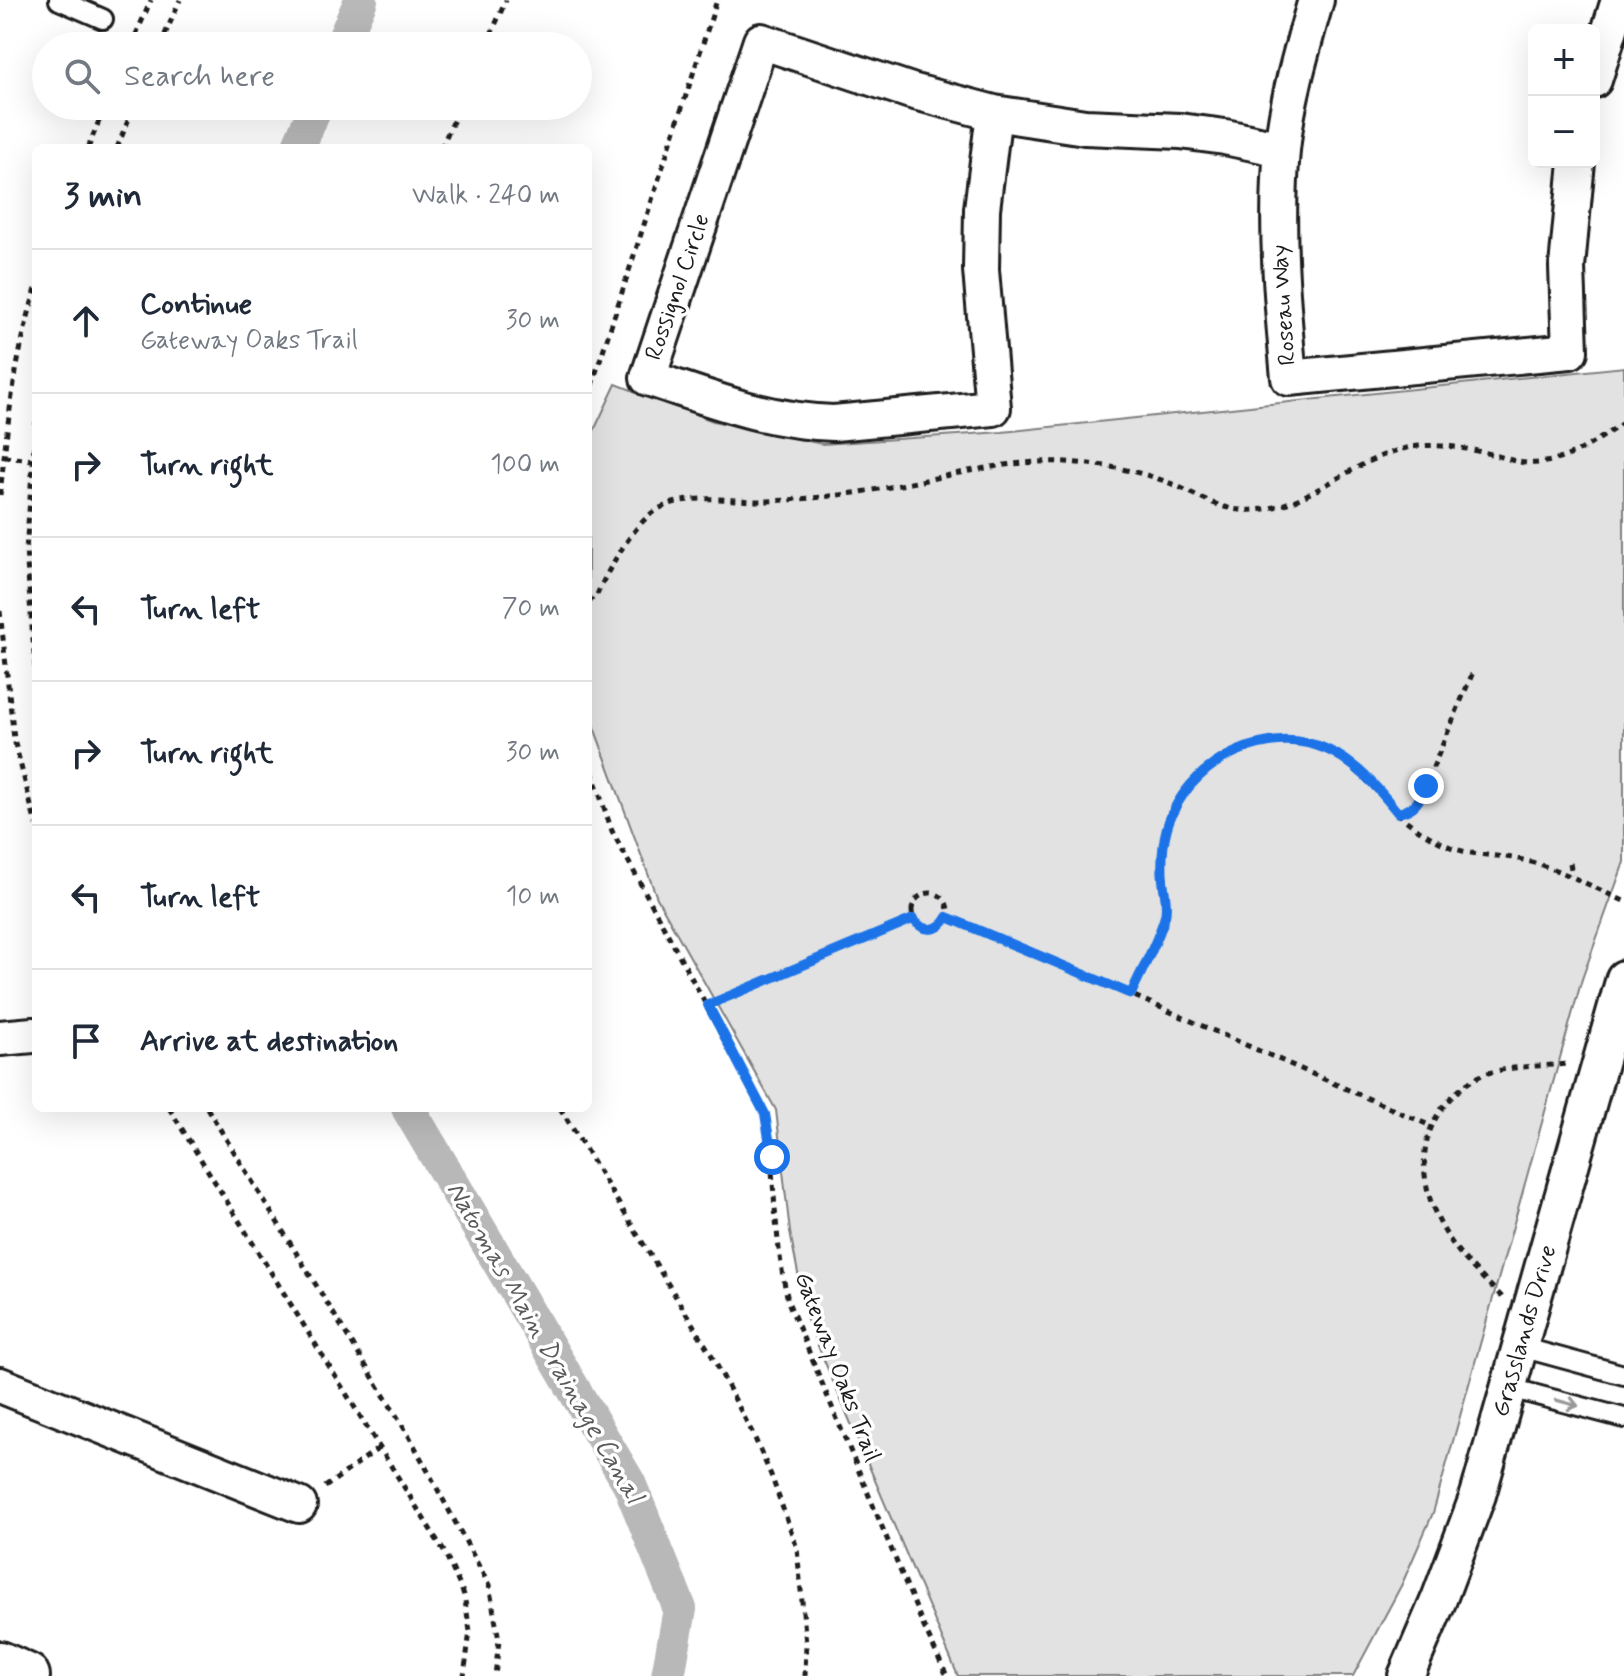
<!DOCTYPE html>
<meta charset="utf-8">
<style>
body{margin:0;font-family:Mynerve,sans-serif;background:#f6f6f7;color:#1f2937}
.controls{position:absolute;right:24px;top:24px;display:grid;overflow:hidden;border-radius:12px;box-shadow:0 8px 32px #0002}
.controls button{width:72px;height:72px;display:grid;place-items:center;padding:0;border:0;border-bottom:2px solid #e0e1e3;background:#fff;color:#1f2937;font:40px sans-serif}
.stop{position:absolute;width:24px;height:24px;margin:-18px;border:6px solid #1a73e8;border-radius:50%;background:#fff}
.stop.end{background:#1a73e8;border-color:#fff;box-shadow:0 2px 8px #0008}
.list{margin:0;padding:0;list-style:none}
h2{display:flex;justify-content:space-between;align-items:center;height:104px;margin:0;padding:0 32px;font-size:34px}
h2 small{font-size:26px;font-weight:400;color:#747a83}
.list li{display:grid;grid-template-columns:52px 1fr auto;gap:24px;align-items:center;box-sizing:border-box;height:144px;padding:0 32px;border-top:2px solid #e0e1e3}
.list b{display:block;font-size:30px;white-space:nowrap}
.list p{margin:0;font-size:26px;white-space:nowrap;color:#747a83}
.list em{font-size:26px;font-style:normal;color:#747a83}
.icon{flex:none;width:44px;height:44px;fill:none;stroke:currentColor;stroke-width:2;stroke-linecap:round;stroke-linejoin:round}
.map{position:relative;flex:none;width:1624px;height:1676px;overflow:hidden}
.search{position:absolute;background:#fff;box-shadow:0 8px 32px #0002;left:32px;top:32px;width:560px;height:88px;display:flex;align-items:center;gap:20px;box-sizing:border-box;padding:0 28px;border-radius:44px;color:#747a83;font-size:30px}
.panel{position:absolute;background:#fff;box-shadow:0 8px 32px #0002;left:32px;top:144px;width:560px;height:968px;border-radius:12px}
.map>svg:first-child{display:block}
.green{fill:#e2e2e2;stroke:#7f7f7f;stroke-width:2}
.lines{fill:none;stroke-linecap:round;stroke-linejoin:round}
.canal{stroke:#b8b8b8;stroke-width:34}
.lane-casing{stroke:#1c1c1c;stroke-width:24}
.street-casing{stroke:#1c1c1c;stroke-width:40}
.secondary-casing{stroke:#1c1c1c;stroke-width:50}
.path{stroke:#1c1c1c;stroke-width:5;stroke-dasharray:6 6;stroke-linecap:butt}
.lane{stroke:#fff;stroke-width:18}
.street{stroke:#fff;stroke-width:34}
.secondary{stroke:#fff;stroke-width:44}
.oneway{stroke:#999}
.route{stroke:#1a73e8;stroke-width:10}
.labels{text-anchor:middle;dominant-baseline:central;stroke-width:7;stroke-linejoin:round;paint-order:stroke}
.street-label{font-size:24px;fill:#1c1c1c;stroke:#fff}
.water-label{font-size:26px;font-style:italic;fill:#5a5a5a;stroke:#fff}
</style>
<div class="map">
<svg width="1624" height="1676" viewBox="0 0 1624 1676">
<rect width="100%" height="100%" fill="#fff"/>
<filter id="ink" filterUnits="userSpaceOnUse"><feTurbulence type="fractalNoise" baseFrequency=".0125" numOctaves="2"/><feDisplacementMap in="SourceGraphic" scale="16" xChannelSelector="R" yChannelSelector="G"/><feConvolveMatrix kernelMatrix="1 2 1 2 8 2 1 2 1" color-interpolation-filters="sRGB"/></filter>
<g filter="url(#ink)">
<path class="green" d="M 1624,367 L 1624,862 L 1582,979 L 1433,1513 L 1402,1584 L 1353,1676 L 958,1676 L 807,1320 L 790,1232 L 776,1110 L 657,898 L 588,711 L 588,443 L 616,384 L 713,421 L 822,444 L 1002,432 Z"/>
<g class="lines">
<path class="canal" d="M 341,46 L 361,0
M 298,148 L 316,106
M 408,1108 L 629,1483 L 680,1609 L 668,1676"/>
<defs>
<path id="lane" d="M 59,0 L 103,19
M 1521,1347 L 1624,1375
M 1510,1388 L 1624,1418"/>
<path id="street" d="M 1316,0 C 1302,49 1287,99 1282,150 C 1275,227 1282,302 1289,378 L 1570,351 L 1567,267 L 1577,162
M 761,41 L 911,91 L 994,113 L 982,209 L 981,270 L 993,408 L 834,423 C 766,421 712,399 648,378 Z
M 1594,80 L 1619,0
M 994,113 L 1085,127 L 1180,131 L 1225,137 L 1282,149
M 0,1038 L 33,1035
M 0,1385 L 299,1505
M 1406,1676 L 1439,1599 L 1478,1495 L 1624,978"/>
<path id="secondary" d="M 0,1664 L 27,1676"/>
</defs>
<use href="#lane" class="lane-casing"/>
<use href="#street" class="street-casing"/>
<use href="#secondary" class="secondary-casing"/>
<path class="path" d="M 131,46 L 151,0
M 160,46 L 180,0
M 486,46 L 506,0
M 88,148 L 105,106
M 117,148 L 134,106
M 441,148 L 460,106
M 588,397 L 717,0
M 36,422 L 26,550 L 36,678
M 4,457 L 35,460
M 0,495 C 7,425 15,356 36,289
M 588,602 L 597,595 C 606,572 637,518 660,508 C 693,492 732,502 768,501 C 812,499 856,494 900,485 C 955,475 1009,459 1066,462 C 1099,464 1137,470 1167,482 C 1191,491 1215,508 1240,510 C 1305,514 1346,461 1407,448 C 1433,442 1465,448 1491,454 C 1506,458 1522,465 1538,463 C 1572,460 1598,440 1624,422
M 0,611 L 14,739 L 36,825
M 588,760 L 612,831 L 765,1114 C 776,1177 773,1242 789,1304 L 923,1625 L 947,1676
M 1399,813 L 1410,810 L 1418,803 L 1473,672
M 1570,863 L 1572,875
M912 911a18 18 0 1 1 36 0a18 18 0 1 1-36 0Z
M 947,917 L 1027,949 L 1431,1126
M 1131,994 C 1139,976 1165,928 1166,911 C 1166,878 1158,847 1171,815 C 1181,790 1207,767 1230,755 C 1250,744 1271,740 1294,742 C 1341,746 1367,779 1396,811 C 1409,825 1429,837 1446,845 C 1470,857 1498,854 1523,860 C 1559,868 1590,886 1624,901
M 708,1005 L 913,919
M 169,1108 L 445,1553 L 464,1595 L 470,1631 L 464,1676
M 207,1108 L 409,1436 L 489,1585 L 499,1640 L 495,1676
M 560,1108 L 711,1354 L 753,1434 L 771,1475 L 797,1548 L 806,1644 L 805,1676
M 1502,1297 C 1489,1284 1475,1271 1463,1257 C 1430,1219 1410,1162 1437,1116 C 1447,1099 1469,1078 1488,1073 C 1513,1066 1543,1066 1568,1064
M 325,1487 L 379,1448"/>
<use href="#lane" class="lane"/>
<use href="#street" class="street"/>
<use href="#secondary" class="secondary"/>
</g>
<defs><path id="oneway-shaft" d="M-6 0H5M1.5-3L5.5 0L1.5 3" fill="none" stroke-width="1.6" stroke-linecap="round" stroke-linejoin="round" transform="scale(2)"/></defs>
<use class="oneway" href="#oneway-shaft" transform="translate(1567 1403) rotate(15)"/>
</g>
<g class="lines" filter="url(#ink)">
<path class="route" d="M 772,1157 L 765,1114 L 708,1005 L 913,919 C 924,933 939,932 947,917 L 1131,994 C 1142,969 1158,942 1165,916 C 1168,905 1164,891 1163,880 C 1161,859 1163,833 1172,814 C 1196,759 1269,724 1326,749 C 1356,762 1378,788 1398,813 C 1415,809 1419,802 1426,786"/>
</g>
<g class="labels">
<g class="street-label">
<text transform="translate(678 287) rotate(-71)">Rossignol Circle</text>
<text transform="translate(1284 305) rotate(-94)">Roseau Way</text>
<text transform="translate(1525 1331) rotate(-74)">Grasslands Drive</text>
<text transform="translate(837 1367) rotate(69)">Gateway Oaks Trail</text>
</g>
<g class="water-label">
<text transform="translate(544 1343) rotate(60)">Natomas Main Drainage Canal</text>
</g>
</g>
</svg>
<div class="controls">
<button>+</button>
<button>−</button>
</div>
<div class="stop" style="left:772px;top:1157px"></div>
<div class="stop end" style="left:1426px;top:786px"></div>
<div class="search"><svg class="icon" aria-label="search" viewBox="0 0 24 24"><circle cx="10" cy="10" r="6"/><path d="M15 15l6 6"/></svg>Search here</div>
<section class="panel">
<h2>3 min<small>Walk · 240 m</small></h2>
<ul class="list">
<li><svg class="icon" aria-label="ahead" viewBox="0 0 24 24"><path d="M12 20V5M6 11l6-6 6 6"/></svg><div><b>Continue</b><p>Gateway Oaks Trail</p></div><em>30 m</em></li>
<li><svg class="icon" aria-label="right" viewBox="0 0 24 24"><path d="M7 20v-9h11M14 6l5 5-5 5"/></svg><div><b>Turn right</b></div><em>100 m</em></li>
<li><svg class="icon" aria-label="left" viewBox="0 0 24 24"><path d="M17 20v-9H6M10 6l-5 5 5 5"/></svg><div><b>Turn left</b></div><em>70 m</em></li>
<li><svg class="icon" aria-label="right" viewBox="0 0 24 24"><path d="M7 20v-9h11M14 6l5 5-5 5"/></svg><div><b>Turn right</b></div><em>30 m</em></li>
<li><svg class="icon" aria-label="left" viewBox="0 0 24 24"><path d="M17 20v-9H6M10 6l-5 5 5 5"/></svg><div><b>Turn left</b></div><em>10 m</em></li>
<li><svg class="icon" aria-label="arrive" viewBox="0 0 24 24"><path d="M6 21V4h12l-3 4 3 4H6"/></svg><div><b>Arrive at destination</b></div></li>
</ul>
</section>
</div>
